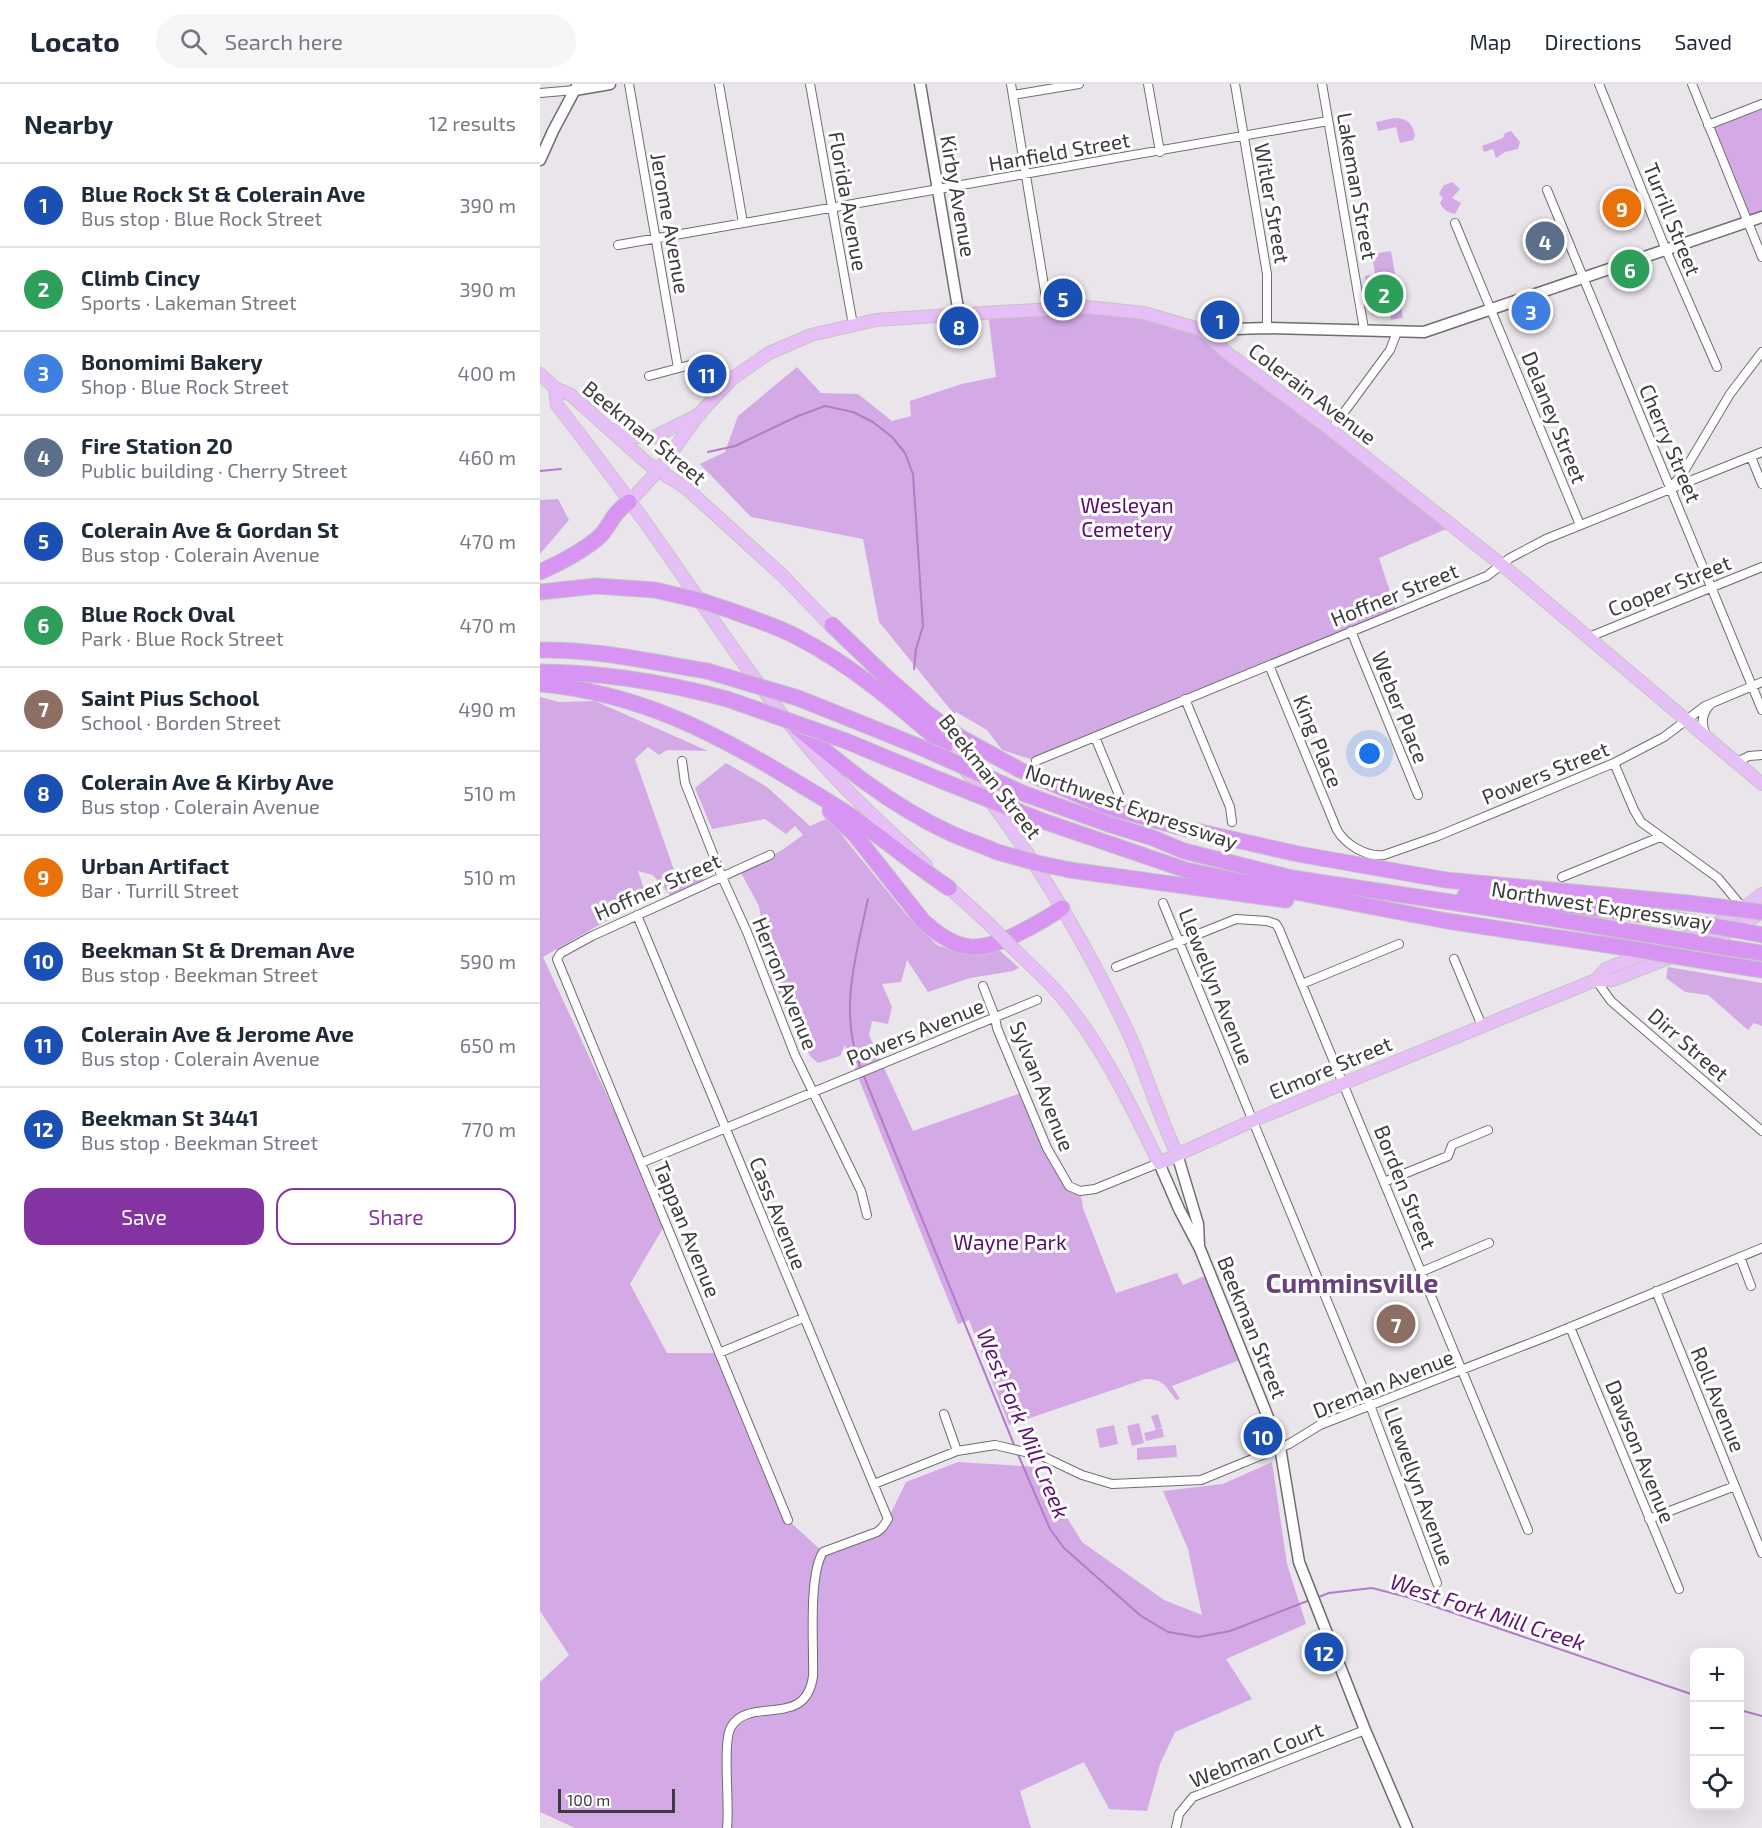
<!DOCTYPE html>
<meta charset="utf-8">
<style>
body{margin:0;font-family:"Exo 2",sans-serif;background:#f6f6f7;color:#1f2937}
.controls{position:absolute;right:18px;bottom:18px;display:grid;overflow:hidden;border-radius:12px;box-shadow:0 6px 24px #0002}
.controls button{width:54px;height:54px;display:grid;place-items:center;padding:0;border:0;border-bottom:2px solid #e0e1e3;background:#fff;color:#1f2937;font:30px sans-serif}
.scale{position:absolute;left:18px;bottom:15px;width:117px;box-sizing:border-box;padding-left:6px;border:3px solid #3d3b3d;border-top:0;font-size:16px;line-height:21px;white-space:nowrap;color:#3d3b3d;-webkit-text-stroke:4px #fff;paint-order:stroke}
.you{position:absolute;left:830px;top:670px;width:21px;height:21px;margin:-15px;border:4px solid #fff;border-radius:50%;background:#1a73e8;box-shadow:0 0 0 9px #1a73e833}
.badge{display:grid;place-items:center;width:39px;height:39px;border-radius:50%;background:#8433a2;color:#fff;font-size:20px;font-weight:700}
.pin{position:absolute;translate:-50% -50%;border:3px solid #fff;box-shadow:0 2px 6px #0006}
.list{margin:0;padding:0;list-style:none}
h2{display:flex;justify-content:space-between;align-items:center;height:78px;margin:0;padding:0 24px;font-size:26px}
h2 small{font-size:20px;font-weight:400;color:#747a83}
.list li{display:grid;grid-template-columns:39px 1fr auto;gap:18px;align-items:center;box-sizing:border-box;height:84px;padding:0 24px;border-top:2px solid #e0e1e3}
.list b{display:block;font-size:22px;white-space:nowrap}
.list p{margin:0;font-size:20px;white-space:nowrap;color:#747a83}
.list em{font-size:20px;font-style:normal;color:#747a83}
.actions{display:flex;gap:12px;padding:18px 24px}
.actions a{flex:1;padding:14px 0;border:2px solid #8433a2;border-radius:18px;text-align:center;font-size:21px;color:#8433a2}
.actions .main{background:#8433a2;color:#fff}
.icon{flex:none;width:33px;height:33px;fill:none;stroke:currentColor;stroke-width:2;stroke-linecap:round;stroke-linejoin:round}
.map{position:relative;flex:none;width:1222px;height:1744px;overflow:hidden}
header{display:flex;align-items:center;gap:36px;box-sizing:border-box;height:84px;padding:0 30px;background:#fff;border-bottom:2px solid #e0e1e3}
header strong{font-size:28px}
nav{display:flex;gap:33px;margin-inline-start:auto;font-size:21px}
.search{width:420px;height:54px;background:#f6f6f7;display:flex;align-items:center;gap:15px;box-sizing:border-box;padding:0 21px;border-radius:33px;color:#747a83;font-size:22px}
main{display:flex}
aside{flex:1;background:#fff}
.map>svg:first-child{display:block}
.green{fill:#d3aae5}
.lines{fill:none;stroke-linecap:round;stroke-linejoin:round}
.stream{stroke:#b37bca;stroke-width:2}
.minor-casing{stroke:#706d71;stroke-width:10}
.tertiary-casing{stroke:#706d71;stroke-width:13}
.secondary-casing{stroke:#706d71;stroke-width:13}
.primary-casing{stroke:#c5c4c5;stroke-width:14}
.motorway-casing{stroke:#c5c4c5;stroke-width:17}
.minor{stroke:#fff;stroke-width:8}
.tertiary{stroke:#fff;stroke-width:10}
.secondary{stroke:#fff;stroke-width:10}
.primary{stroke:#e7bff7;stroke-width:12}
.motorway{stroke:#d794f2;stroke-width:15}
.primary-bridge-casing{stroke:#c5c4c5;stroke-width:14;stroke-linecap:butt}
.motorway-bridge-casing{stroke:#c5c4c5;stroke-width:17;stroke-linecap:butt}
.primary-bridge{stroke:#e7bff7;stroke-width:12}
.motorway-bridge{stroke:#d794f2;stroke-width:15}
.labels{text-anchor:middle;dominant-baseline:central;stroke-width:6;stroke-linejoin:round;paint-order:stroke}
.street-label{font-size:21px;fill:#3d3b3d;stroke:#fff}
.park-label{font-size:21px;fill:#590d71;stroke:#fff}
.water-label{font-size:22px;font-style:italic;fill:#5d1376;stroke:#fff}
.district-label{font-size:27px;font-weight:bold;fill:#6a427b;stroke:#fff}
</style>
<header>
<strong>Locato</strong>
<div class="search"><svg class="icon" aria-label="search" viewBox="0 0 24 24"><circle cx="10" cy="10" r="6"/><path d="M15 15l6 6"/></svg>Search here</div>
<nav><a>Map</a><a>Directions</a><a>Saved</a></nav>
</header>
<main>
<aside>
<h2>Nearby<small>12 results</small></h2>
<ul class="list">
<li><span class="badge" style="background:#1a4fb4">1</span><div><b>Blue Rock St &amp; Colerain Ave</b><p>Bus stop · Blue Rock Street</p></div><em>390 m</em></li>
<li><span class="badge" style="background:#2e9e5b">2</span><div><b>Climb Cincy</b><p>Sports · Lakeman Street</p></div><em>390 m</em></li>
<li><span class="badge" style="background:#3f7fe0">3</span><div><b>Bonomimi Bakery</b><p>Shop · Blue Rock Street</p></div><em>400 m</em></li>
<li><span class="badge" style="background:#5c6f8a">4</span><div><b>Fire Station 20</b><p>Public building · Cherry Street</p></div><em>460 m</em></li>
<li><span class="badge" style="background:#1a4fb4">5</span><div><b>Colerain Ave &amp; Gordan St</b><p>Bus stop · Colerain Avenue</p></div><em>470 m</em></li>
<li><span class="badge" style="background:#2e9e5b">6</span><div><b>Blue Rock Oval</b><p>Park · Blue Rock Street</p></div><em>470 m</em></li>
<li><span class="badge" style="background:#8d6e63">7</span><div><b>Saint Pius School</b><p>School · Borden Street</p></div><em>490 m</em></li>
<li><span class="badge" style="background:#1a4fb4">8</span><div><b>Colerain Ave &amp; Kirby Ave</b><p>Bus stop · Colerain Avenue</p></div><em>510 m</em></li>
<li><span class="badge" style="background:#e8710a">9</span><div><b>Urban Artifact</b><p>Bar · Turrill Street</p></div><em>510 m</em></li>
<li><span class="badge" style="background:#1a4fb4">10</span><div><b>Beekman St &amp; Dreman Ave</b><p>Bus stop · Beekman Street</p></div><em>590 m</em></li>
<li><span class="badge" style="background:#1a4fb4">11</span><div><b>Colerain Ave &amp; Jerome Ave</b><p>Bus stop · Colerain Avenue</p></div><em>650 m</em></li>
<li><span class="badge" style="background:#1a4fb4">12</span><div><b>Beekman St 3441</b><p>Bus stop · Beekman Street</p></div><em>770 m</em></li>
</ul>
<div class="actions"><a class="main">Save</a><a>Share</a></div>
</aside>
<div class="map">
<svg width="1222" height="1744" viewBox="0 0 1222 1744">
<rect width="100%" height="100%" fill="#e9e5eb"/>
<path class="green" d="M 1222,20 L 1222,133 L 1208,138 L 1168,41 Z
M 854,34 C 867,34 872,39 875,51 L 873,56 L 860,59 L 856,43 L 838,47 L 836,38 Z
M 971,47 L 980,58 L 978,65 L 965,68 L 956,74 L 953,65 L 944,68 L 942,62 L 963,54 L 965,49 Z
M 912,98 L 920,105 L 912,114 L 921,119 L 915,130 C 907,128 904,126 900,119 L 903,114 L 899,110 L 903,102 Z
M 851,167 L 863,234 L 851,236 L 850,228 L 832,231 L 825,192 L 835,191 L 832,170 Z
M 547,223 L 662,246 L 913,442 L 839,474 L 857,529 L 496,677 L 462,666 L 447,646 L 416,628 L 414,630 L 339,538 L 323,455 L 211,433 L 160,380 L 185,368 L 198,332 L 257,283 L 281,309 L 318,310 L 352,337 L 371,332 L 370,317 L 422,300 L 456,293 L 448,229 Z
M 18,415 L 29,436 L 0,470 L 0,416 Z
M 0,613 L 19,618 L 55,617 L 168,667 L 127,666 L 119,671 L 108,663 L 95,675 L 134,786 L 146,792 L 161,789 L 164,797 L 131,812 L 113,791 L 98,787 L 105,808 L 89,824 L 3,873 L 126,1139 L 90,1200 L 127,1269 L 179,1269 L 248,1436 L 283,1468 L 329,1450 L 346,1439 L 366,1398 L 418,1378 L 496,1383 L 542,1458 L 624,1516 L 662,1531 L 648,1465 L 623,1407 L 683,1400 L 732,1378 L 747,1480 L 766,1540 L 686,1575 L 712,1615 L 635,1648 L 620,1680 L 607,1727 L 569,1725 L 544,1678 L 480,1707 L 491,1744 L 35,1744 L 0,1728 L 0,1598 L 29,1571 L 0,1527 Z
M 186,679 L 227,703 L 270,742 L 288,734 L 365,829 L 397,861 L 423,870 L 459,866 L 479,884 L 473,887 L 430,894 L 388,908 L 367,876 L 361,898 L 342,900 L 352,923 L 348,940 L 332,937 L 329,951 L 373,1047 L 484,1008 L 525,1098 L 540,1107 L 543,1124 L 576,1209 L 637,1189 L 643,1201 L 670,1190 L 705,1274 L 632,1302 L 640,1315 L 636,1316 C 625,1301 623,1295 605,1295 L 469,1341 L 429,1236 L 418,1240 L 305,961 L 300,972 L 278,979 L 270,972 L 231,894 L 219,822 L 201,789 L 242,766 L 263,751 L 255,742 L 246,750 L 225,735 L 172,745 L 155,704 Z
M 1128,883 L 1222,899 L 1222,942 L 1214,939 L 1208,946 L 1168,911 L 1145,908 L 1126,894 Z
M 618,1330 L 622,1343 L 617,1345 L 622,1344 L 624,1353 L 606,1357 L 604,1349 L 616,1346 L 611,1332 Z
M 599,1339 L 604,1359 L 592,1362 L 587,1342 Z
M 574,1341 L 578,1360 L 560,1364 L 556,1345 Z
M 636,1361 L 637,1373 L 597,1376 L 597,1364 Z"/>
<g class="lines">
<path class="stream" d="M 168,368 L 195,362 L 258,332 L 285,322 L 313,328 L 333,338 L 352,353 L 365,369 L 373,390 L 383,542 L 376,565 L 374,585
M 0,387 L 21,385
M 321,985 C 298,928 316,872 328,815
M 323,990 L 475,1363
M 477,1368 L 510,1445 L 524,1464 L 601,1532 L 628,1548 L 658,1553 L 690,1547 L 770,1516
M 776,1514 L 789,1509 L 832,1504 L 867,1513 L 1154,1611
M 1200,1626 L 1222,1632"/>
<defs>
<path id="minor" d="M 89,0 L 138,284
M 179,0 L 203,139
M 270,0 L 313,241
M 471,0 L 508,226
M 608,0 L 620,68
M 695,0 L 727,190 L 727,244
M 782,0 L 824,245
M 1059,0 L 1126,166 L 1177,283
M 1152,0 L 1222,173
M 0,9 L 35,6
M 473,11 L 539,0
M 1168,41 L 1222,20
M 1007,106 L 1222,626
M 915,139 L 1040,441
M 78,161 L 788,37
M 109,292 L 150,281
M 791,346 L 850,266 L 857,248
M 1211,373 L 1222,400
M 1131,403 L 1143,389 L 1190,310 L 1222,268
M 811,547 L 878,711
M 1049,553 L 1222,483
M 729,581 L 797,746 C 806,761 826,773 844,771 L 898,752 L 1074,679 L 1124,653 L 1165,622 L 1222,598
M 645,615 L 690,723 L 692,738
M 1166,651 C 1161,640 1161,630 1170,621
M 555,653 L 579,711
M 142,677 L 145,699 L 182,793 L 207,848 L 255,971 L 321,1107 L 327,1131
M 496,677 L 947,492 L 970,474 L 1006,455 L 1222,368
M 1074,679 L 1094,726 L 1101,738 L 1178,794 L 1203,824
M 1195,679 L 1209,672 L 1222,671
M 230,771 L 52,852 L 21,869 L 17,875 L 248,1436
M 1022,793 L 1120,753
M 623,819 L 830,1321 L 897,1499
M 97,831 L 348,1435 L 342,1444 L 337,1448 L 283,1468 C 268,1492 274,1562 273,1592 C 266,1646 210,1611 191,1643 C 182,1658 190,1721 187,1744
M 914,875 L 942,942
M 576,883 L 696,835 L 727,837 L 736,840 L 739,845 L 988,1446
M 1056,896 L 1071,917 L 1222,1047
M 762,900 L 859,860
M 443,902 L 455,933 L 457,944 L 507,1064 L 529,1102 L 540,1107 L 555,1105 L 619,1079
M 101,1079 L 497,916
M 844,1098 L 908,1072 L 912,1061 L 948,1046
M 1200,1173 L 1211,1202
M 881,1188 L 949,1159
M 1116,1207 L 1222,1469
M 1030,1243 L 1139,1505
M 179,1269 L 263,1234
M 404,1330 L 417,1367
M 334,1400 L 417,1367 L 455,1361 L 502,1372 L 542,1391 L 572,1400 L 661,1396 L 749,1360 L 780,1341 L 1011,1251 L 1222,1164
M 1109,1435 L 1195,1402
M 636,1744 L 639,1730 L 653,1713 L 825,1646"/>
<path id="tertiary" d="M 380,0 L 419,230
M 35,6 L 70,0
M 0,76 L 13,47 L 38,0
M 662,246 L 727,244 L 884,248 L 1222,133"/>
<path id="secondary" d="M 637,1070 L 658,1140 L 659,1161
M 619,1079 L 639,1125 L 660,1165 L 740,1363 L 759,1478 L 825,1646 L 867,1744"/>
<path id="primary" d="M 0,290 L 15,304 L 31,311 L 107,379 L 146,404 L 243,492 L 296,547
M 15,304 L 17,321 C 49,362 80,403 110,445 C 163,520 213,598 273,669 C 307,709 347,744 386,781
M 74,346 L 93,353 L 114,353 L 160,330
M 89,418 L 118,387 L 160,329 L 193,294 L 229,269 L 271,251 L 336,236 L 410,231 L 547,223 L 604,229 L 662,246 L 686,268 L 791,346 L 972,489 L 1222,700
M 399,655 C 477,742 538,843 588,948 C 606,988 618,1030 637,1070
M 404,799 L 448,839
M 482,873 C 497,887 512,901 524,916 C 564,965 591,1022 619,1079 L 712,1037 L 972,930 L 1056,896 L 1073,896 L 1149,866 L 1193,846 L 1222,828
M 1056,896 L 1066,885 C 1118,863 1178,847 1222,810"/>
<path id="motorway" d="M 0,488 C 20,479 41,468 58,454 C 71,442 71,430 89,418
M 0,508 L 56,502 L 115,506
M 195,528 C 216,536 239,543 259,554 C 313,582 359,622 405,662
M 292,541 L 342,589 L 387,629 L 420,653 L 480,686 L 565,722 L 643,744 L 758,770 L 906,796 L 1148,819
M 0,566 C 56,565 112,578 167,587
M 0,588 C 63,588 127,599 187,615
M 0,600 C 98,609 174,648 256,698 C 276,710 295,721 314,734 C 346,757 376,782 409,804
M 293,628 L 380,663
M 251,638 C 301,681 350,721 410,749 C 425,756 442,761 457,768
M 306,657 L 400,696
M 485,710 L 571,741 L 613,754 L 644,767 L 752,794 L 943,823 L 1123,853
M 290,727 L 315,751 L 383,837 C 418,869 439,870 481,848 C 495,841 509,833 522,824
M 500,736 L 646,786 L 698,797 L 907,837 L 1094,865
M 530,786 L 746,816
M 925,811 L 1038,822 L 1139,836
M 1207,848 L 1222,851
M 1183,863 L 1222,869
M 1152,875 L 1222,886"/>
</defs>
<use href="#minor" class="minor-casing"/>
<use href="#tertiary" class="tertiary-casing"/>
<use href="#secondary" class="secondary-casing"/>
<use href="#primary" class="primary-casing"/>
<use href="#motorway" class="motorway-casing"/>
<use href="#minor" class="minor"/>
<use href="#tertiary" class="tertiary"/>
<use href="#secondary" class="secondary"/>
<use href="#primary" class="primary"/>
<use href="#motorway" class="motorway"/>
<defs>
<path id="primary-bridge" d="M 448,839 L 482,873"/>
<path id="motorway-bridge" d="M 115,506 L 162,517 L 195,528
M 167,587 L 258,614 L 293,628
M 187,615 L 306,657
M 380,663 L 485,710
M 400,696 L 500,736
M 457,768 L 497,779 L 530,786
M 1148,819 L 1222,828
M 1139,836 L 1207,848
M 1123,853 L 1183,863
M 1094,865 L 1152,875"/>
</defs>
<use href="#primary-bridge" class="primary-bridge-casing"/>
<use href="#motorway-bridge" class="motorway-bridge-casing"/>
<use href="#primary-bridge" class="primary-bridge"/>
<use href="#motorway-bridge" class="motorway-bridge"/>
</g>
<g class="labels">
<g class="street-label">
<text transform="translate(519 67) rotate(-10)">Hanfield Street</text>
<text transform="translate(818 102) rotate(80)">Lakeman Street</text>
<text transform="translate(419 112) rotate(80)">Kirby Avenue</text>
<text transform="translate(309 117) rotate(80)">Florida Avenue</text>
<text transform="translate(733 119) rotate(80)">Witler Street</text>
<text transform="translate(1133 135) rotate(68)">Turrill Street</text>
<text transform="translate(131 139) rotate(80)">Jerome Avenue</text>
<text transform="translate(773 309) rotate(37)">Colerain Avenue</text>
<text transform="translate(1015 333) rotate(68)">Delaney Street</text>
<text transform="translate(105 348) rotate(39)">Beekman Street</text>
<text transform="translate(1131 359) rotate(67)">Cherry Street</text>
<text transform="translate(1129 501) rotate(-22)">Cooper Street</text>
<text transform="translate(854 510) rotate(-22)">Hoffner Street</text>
<text transform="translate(861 623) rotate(68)">Weber Place</text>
<text transform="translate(779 657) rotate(68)">King Place</text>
<text transform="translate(1005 688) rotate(-22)">Powers Street</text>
<text transform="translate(451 692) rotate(52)">Beekman Street</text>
<text transform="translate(592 722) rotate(19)">Northwest Expressway</text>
<text transform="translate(117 802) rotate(-24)">Hoffner Street</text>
<text transform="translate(1062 821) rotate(9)">Northwest Expressway</text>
<text transform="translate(246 899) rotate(68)">Herron Avenue</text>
<text transform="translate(677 902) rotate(68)">Llewellyn Avenue</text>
<text transform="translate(375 947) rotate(-22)">Powers Avenue</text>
<text transform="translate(1149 960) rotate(41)">Dirr Street</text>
<text transform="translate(790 983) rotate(-23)">Elmore Street</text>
<text transform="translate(503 1002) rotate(68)">Sylvan Avenue</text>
<text transform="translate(866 1103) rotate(68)">Borden Street</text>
<text transform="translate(239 1129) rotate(68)">Cass Avenue</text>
<text transform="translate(148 1145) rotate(68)">Tappan Avenue</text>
<text transform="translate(713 1243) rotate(68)">Beekman Street</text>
<text transform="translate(843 1299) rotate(-22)">Dreman Avenue</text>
<text transform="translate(1179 1315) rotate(68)">Roll Avenue</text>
<text transform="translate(1101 1367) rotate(68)">Dawson Avenue</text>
<text transform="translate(880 1402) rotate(70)">Llewellyn Avenue</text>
<text transform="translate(716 1670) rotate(-22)">Webman Court</text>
</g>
<g class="park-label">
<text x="587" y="420">Wesleyan<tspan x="587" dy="24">Cemetery</tspan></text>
<text x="470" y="1157">Wayne Park</text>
</g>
<g class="water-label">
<text transform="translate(484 1339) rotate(67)">West Fork Mill Creek</text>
<text transform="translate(948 1527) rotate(18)">West Fork Mill Creek</text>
</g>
<g class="district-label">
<text x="812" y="1198">Cumminsville</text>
</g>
</g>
</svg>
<div class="controls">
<button>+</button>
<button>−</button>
<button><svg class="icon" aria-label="locate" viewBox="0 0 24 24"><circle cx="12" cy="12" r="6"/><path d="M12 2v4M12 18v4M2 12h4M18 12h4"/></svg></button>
</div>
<div class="scale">100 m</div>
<div class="you"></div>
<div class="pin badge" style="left:680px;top:236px;background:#1a4fb4">1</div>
<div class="pin badge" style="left:844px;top:210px;background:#2e9e5b">2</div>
<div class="pin badge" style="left:991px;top:227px;background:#3f7fe0">3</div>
<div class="pin badge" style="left:1005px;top:157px;background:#5c6f8a">4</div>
<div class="pin badge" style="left:523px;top:214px;background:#1a4fb4">5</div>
<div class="pin badge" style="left:1090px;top:185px;background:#2e9e5b">6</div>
<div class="pin badge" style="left:856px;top:1240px;background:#8d6e63">7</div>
<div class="pin badge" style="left:419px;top:242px;background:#1a4fb4">8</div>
<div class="pin badge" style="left:1082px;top:124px;background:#e8710a">9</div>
<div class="pin badge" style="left:723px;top:1352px;background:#1a4fb4">10</div>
<div class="pin badge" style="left:167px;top:290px;background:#1a4fb4">11</div>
<div class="pin badge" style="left:784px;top:1568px;background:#1a4fb4">12</div>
</div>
</main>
